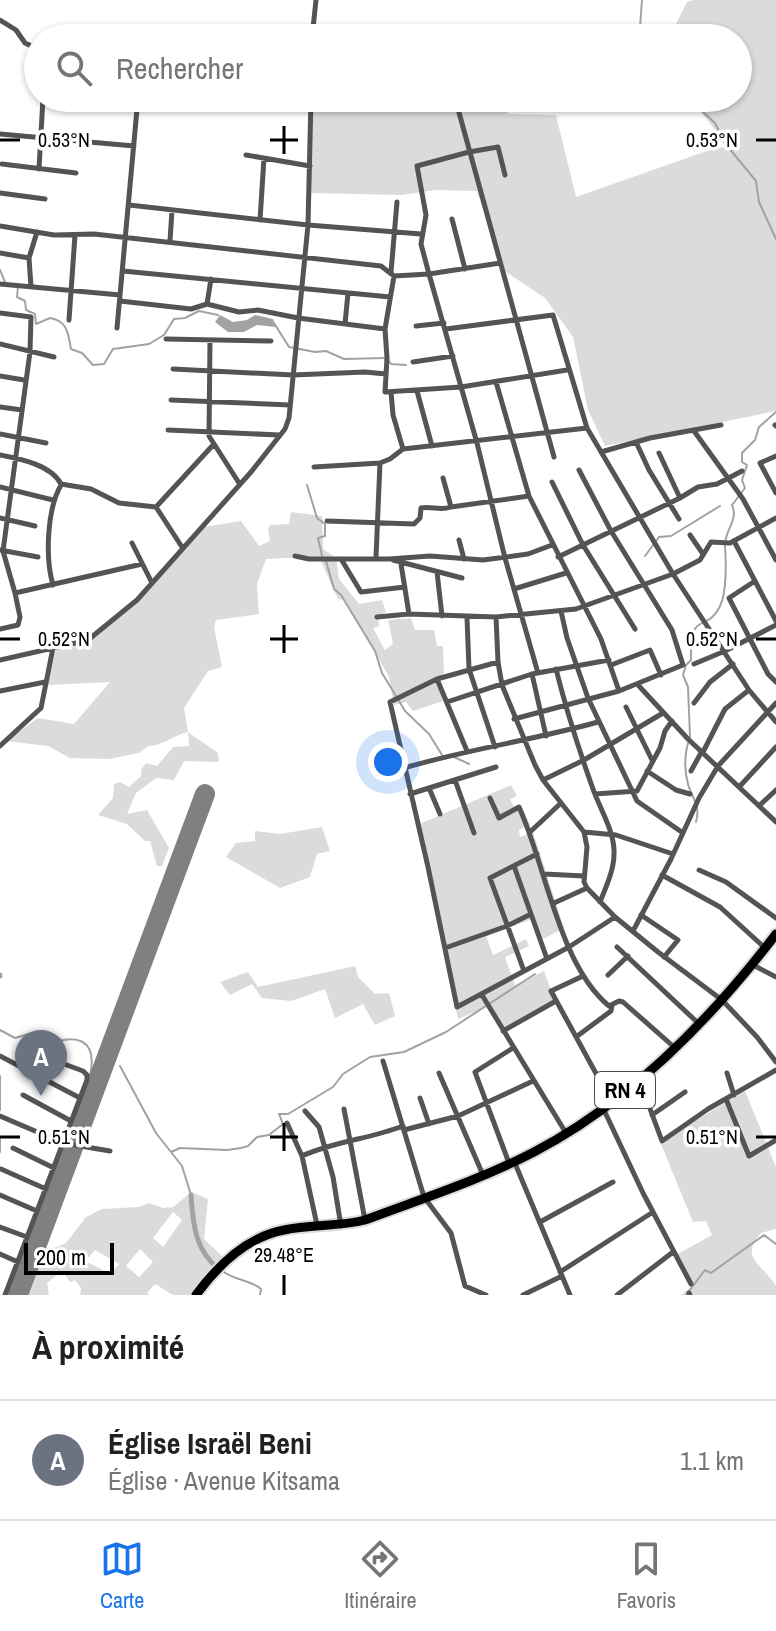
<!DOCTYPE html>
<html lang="fr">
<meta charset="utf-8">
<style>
body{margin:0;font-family:"Archivo Narrow",sans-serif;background:#f2f2f2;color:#202124}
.scale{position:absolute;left:24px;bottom:20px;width:90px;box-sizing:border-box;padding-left:8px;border:4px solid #000;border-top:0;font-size:22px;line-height:28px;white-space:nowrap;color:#000;-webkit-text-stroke:6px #fff;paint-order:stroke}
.you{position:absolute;left:388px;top:762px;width:28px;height:28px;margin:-20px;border:6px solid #fff;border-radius:50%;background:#1a73e8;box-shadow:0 0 0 12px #1a73e833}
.badge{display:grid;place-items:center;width:52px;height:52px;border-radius:50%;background:#1a73e8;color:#fff;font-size:26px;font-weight:700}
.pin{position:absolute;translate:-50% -66px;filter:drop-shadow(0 2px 4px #0008)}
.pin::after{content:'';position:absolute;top:42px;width:28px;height:24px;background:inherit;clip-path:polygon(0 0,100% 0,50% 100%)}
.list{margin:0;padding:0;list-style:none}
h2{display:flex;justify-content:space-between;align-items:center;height:104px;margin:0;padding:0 32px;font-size:34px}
h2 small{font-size:26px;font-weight:400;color:#757577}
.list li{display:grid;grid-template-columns:52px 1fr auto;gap:24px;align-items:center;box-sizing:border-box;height:120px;padding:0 32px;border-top:2px solid #e0e0e0}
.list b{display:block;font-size:30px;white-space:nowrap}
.list p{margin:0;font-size:26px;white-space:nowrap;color:#757577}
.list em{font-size:26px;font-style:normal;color:#757577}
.icon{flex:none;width:44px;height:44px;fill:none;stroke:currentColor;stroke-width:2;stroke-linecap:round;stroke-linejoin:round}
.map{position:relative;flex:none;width:776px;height:1295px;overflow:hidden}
.search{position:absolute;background:#fff;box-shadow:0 2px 6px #0004;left:24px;right:24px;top:24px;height:88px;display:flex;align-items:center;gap:20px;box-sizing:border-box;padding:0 28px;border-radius:44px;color:#757577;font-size:30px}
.sheet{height:224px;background:#fff}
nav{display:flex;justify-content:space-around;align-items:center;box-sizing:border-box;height:112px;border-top:2px solid #e0e0e0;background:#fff;font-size:22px;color:#757577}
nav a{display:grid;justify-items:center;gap:4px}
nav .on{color:#1a73e8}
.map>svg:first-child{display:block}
.green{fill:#dbdbdb;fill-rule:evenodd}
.water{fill:#a2a2a2}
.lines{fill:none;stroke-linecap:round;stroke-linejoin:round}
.stream{stroke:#a2a2a2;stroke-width:2}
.river{stroke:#a2a2a2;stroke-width:5}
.runway{stroke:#808080;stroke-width:20}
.highway-casing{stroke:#dbdbdb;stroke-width:13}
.minor{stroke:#545454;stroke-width:5}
.highway{stroke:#000;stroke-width:9}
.ticks{fill:none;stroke:#000;stroke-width:3}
.labels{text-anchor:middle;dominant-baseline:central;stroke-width:7;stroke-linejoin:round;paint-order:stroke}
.shield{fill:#fff;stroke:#4c4c4c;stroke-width:2}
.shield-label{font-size:22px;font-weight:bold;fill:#000}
.ticks-label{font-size:20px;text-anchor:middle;fill:#000;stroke:#fff;stroke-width:7;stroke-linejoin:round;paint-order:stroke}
</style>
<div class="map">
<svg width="776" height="1295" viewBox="0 0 776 1295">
<rect width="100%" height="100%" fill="#fff"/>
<path class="green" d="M 693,0 L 776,0 L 776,411 L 605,446 L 588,410 L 573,337 L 545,298 L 503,270 L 477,191 L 436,190 L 401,195 L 310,193 L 312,98 L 500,98 L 509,114 L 556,115 L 576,197 L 704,152 L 728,146 L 697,107 L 698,98 L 738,98 L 738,38 L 673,38 L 675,26 L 687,2 Z
M 291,512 L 322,516 L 323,549 L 336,558 L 339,579 L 359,604 L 382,600 L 386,612 L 378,616 L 379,626 L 373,628 L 385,650 L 393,644 L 388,620 L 411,618 L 415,630 L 434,630 L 437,646 L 443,646 L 444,674 L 436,677 L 443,701 L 413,711 L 406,702 L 394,705 L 389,677 L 345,600 L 338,599 L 321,561 L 307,557 L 266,559 L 257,584 L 259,614 L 216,620 L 214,627 L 222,667 L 208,671 L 184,708 L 188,732 L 218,753 L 219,762 L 184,761 L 174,780 L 156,778 L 136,793 L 127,814 L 147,810 L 169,848 L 162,866 L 157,866 L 150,841 L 145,841 L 127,824 L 98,815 L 113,798 L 114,784 L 120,782 L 129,787 L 141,776 L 141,770 L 146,763 L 157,766 L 173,747 L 189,746 L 188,732 C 173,735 163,746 148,746 L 139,753 L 109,759 L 70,758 L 48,746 L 6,741 L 38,718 L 74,724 L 110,682 L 48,685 L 56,649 L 90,641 L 138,600 L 203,527 L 241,521 L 259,546 L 270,541 L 268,530 L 270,525 L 289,524 Z
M 511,785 L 517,796 L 510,799 L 514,807 L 521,806 L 530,825 L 519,830 L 520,837 L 533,832 L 564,928 L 541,940 L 535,918 L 486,936 L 493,955 L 526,939 L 529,946 L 505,957 L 515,985 L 544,971 L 555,1000 L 502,1030 L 488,1006 L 458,1019 L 417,825 Z
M 322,827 L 330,851 L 317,854 L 310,877 L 280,888 L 226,857 L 236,843 L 255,841 L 255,831 L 280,834 Z
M 355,966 L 358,977 L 375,994 L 389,993 L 395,1016 L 375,1025 L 363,1004 L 335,1018 L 325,989 L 291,1001 L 262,998 L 252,984 L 230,995 L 220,982 L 248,972 L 258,987 Z
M 745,1091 L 776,1167 L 776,1229 L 761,1233 C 738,1258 764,1265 776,1286 L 776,1295 L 681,1295 L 694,1285 L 676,1255 L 712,1235 L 706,1221 L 693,1222 L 660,1142 Z
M 192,1192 L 208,1199 L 204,1239 L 222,1256 L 189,1295 L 173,1295 L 155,1284 L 147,1293 L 150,1295 L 80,1295 L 81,1288 L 75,1280 L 70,1282 L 62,1271 L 47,1283 L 49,1295 L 29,1295 L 45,1252 L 66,1243 L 86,1217 L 102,1209 L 139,1207 L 149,1203 L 163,1208 L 173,1207 ZM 173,1212 L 182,1220 L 163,1247 L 153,1238 ZM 140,1249 L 153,1262 L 139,1277 L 126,1266 ZM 95,1250 L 119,1264 L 119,1265 L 109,1273 L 85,1261 Z"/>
<path class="water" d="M 220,315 L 233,322 L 247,320 L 255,315 L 273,319 L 276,327 L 257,325 L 244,332 L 228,332 L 215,322 Z"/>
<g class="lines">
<path class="stream" d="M 642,0 L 640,27 L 646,38
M 701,98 L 703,112 L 715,123 L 724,142 L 756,181 L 759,202 L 776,239
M 0,270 L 5,282
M 18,286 L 17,297 L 25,301 L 26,310 L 35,314 L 36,324 L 50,318 C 68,321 68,334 71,349 L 82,353 L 93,365 L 104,364 L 113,349 L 149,344 L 164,335 L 174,319 L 185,318 L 199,311 L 218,315
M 274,323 L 289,347 L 315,352 L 326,351 L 344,359 L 385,358
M 389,361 L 391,364 L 406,365
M 307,485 L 317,518 L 325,524 L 325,536 L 318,538 L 322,556
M 645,556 L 659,537 L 671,536 L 720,506
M 326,561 L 334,589 L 341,595 L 375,651 L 382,673 L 396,696
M 399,701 L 405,711 L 429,734 L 442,755
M 690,737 L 688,687 L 683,675 L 686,665 L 691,660 C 690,607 705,636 720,606 C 727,593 726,560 725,546 C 724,531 739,520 732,505 L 745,488 L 742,480 L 747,465 L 742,462 L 742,453 L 755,440 L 759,427 L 776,412
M 688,743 C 684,757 684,769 688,784 C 692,799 701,805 696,822
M 454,757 L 469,764
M 0,1030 L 15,1038 L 32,1033 L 41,1047 C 76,1032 100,1037 89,1080
M 120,1066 L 156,1133 L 182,1166 L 191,1195
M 0,1076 L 0,1110
M 0,1137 L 0,1152
M 171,1152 L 180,1148 L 227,1150 L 241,1148 L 248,1146 L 257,1137 L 269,1135 L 283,1124 L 279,1114 L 288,1114 L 333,1087 L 343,1074 L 370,1057 L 404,1052 L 446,1032 L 535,974
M 221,1270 C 232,1280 251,1280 261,1289 L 260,1295
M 8,1295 L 23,1255
M 686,1295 L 705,1270 L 711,1273 L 764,1235 L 776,1244"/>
<path class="river" d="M 0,975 L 0,976
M 191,1195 C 193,1224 195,1251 219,1269"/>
<path class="runway" d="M 18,1295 L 205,794"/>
<defs>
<path id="highway" d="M 196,1295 C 218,1265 247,1237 284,1230 C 311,1224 338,1227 365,1220 C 421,1199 480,1180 534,1152 C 630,1102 711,1019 776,934"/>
</defs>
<use href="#highway" class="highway-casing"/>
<path class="minor" d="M 0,20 L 16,30 L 25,43 L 38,49
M 312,38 L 316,0
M 455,98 L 554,457
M 431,101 L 449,98
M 0,134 L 134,146
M 246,155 L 310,166
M 2,164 L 76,173
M 39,169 L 43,98
M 0,193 L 45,199
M 129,205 L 308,225 L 421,234
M 452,219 L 465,269
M 260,220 L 264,158
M 0,226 L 54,235 L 94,234 L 381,266 L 394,276 L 429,274 L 477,443 L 505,558 L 538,673
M 170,241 L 172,210
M 0,253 L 29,258
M 500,263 L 429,274 L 421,244 L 426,215 L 417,166 L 469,152 L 498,147 L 505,175
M 123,271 L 390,297
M 391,272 L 397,202
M 394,276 L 385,329 L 387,358 L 385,392 L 461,387 L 567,370
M 0,284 L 120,295
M 31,287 L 29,258 L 37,232
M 120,301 L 191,309 L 207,304 L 239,312 L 258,310 L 298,318 L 385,329
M 207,304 L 211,279
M 0,313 L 31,317 L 30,352 L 3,551 L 15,593
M 69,320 L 75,235
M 345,324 L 348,293
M 416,326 L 444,323
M 117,328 L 137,109
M 446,329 L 553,315 L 587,428 L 673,574 L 749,690 L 776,722
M 166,339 L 271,341
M 210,341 L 209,436 L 239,483
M 0,344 L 54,357
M 413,362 L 453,356
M 173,369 L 293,375 L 365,372 L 386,374
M 0,376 L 24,380
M 496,382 L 529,496 L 601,639 L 619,691
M 417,391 L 432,446
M 391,392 L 393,415 L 403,449
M 171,400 L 290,405
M 0,407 L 22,410
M 775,425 L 776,426
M 168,430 L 279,435
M 694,431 L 743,499 L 776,560
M 0,434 L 46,443
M 636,442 L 649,470 L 679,519
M 601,452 L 650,438 L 721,425
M 659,453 L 680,498
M 0,455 C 21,459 51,465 61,484 L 91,489 L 119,503 L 156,507 L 182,547
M 776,456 L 760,463 L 776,493
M 314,467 L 380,463 L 390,459 L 403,449 L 587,428
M 443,478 L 451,507
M 552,482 L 583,545 L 635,629
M 0,487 L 53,500
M 156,507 L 214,444
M 0,518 L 35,526
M 327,521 L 414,524 L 420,518 L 421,508 C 432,506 440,511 451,507 L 529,496
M 690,535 L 703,554
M 459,540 L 464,559
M 734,541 L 776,621
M 132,543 L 152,583
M 0,550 L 38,557
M 295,556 L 309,559 L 389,559 L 430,556 L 483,560 L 528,554 L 552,545
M 376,557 L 380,463
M 558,557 L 680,498 L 698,487 L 717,484 L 742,471
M 341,559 L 361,592 L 405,587
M 393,560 L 462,578
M 401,564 L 409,614
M 437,572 L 442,616
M 755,581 L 729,598 L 768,674 L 776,682
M 53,585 C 45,558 47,509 61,485
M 514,589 L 566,573
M 561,611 L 567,638 L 588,698 L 637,801 L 683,833
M 377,617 L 409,614 L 496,617 L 576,609 L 673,574 L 700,560 L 711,542 L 730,543 L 776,518
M 496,617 L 498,662 L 502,685 L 535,765 L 543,780 L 584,832 L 587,847 L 584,882 L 587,888 L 615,917 L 658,952 L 722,1000 L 757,1037 L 776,1062
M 467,618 L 469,669 L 495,747
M 0,629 L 18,625 L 20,617 L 15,593 L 142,564
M 0,660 L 53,648
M 498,662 L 437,679 L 390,702 L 428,867 L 457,1007 L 569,947 L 615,917
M 694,664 L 725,651 L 776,625
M 611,665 L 650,650 L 661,675
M 556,669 C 566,709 579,750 593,789 C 600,809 615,832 614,854 C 614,870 606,887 600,902
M 532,674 L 546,736
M 437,679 L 467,751
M 638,685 L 688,739 L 776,822
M 0,691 L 45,682
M 447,702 L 532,674 L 609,660
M 694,703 L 710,682 L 733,664
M 626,707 L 652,760
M 514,719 L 619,691 L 683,665 L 672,630 L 611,531 L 579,470
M 0,746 L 41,708 L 53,648 L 88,640 L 137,600 L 251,472 L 285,429 L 289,418 L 308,225 L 311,98
M 703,752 L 725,709 L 749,690
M 404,768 C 468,749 534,740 598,722
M 647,771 L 676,790 L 690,794
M 691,771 L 702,751
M 455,780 L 474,833
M 543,780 L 584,760 L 663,713
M 740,786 L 776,747
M 429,788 L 440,814
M 410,794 L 496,767
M 595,794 L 637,791 L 660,748 L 665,731 L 672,721
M 490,798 L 499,818 L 519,807 C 546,866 559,965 609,1006 L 619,1001 L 623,1002 L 674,1047
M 760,805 L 776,790
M 530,832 L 561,803
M 584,832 L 616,835 L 673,854
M 514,866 L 547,959
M 699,870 L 726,882 L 776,918
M 544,874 L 584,876
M 662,875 L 720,907 L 765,948
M 554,903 L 587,888
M 641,915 L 678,940 L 664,957
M 633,931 L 671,859 L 699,798 L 718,766 L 776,703
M 617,947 L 698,1023
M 445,948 L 507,926 L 531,914
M 753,965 L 776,977
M 524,971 L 490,878 L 537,854
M 608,975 L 628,956
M 583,976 L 551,991 L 611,1101
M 482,995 L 566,1133
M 503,1031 L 556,1001
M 576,1037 L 611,1011 L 612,1006
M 0,1056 L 80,1098
M 383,1061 L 424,1197 L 451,1233 L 465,1286 L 486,1295
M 439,1073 L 483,1175
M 727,1073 L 734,1095
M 639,1079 L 662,1141 L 708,1109 L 776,1070
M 23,1095 L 71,1121
M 420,1098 L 429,1124
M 726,1099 L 749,1156 L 776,1140
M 603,1108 L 643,1193 L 691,1284
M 344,1109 L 365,1220
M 305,1111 L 319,1127 L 333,1177 L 341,1226
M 652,1115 L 685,1092
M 0,1116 L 63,1143 L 110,1151
M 287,1123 L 302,1156 L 317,1225
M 404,1130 L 458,1116 L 533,1081
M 13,1148 L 54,1168
M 302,1156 C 335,1141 370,1139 403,1126
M 514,1161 L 570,1295
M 509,1163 L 475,1072 L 513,1048
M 1,1169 L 46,1189
M 0,1195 L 37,1211
M 540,1222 L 613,1182
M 0,1227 L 27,1237
M 0,1254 L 18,1262
M 560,1272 L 653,1212
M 689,1293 L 690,1295
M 5,1295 L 87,1080 L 87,1075 L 83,1071 L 40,1055
M 523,1295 L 562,1276
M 617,1295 L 673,1252"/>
<use href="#highway" class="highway"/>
</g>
<path class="ticks" d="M 284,126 L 284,154M 0,140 L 20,140M 270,140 L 298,140M 756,140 L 776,140M 284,625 L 284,653M 0,639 L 20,639M 270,639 L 298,639M 756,639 L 776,639M 284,1123 L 284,1151M 0,1137 L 20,1137M 270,1137 L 298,1137M 756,1137 L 776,1137M 284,1275 L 284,1295"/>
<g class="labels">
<rect class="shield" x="595" y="1072" width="60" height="36" rx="6"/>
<g class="shield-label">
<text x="625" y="1090">RN 4</text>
</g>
</g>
<g class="ticks-label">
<text x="64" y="147">0.53°N</text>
<text x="712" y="147">0.53°N</text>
<text x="64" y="646">0.52°N</text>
<text x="712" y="646">0.52°N</text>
<text x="64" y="1144">0.51°N</text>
<text x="712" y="1144">0.51°N</text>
<text x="284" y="1262">29.48°E</text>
</g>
</svg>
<div class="scale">200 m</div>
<div class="you"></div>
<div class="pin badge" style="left:41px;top:1096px;background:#6b7280">A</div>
<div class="search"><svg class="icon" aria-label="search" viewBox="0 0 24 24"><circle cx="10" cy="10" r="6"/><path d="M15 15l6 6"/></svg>Rechercher</div>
</div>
<section class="sheet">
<h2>À proximité<small></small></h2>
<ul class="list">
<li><span class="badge" style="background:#6b7280">A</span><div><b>Église Israël Beni</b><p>Église · Avenue Kitsama</p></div><em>1.1 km</em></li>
</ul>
</section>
<nav>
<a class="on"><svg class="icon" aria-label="map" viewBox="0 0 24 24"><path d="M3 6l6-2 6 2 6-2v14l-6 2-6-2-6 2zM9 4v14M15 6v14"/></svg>Carte</a>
<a><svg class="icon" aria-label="directions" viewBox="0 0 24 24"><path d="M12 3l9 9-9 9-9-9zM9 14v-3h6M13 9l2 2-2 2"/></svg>Itinéraire</a>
<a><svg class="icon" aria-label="saved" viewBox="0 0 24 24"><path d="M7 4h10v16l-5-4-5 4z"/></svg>Favoris</a>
</nav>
